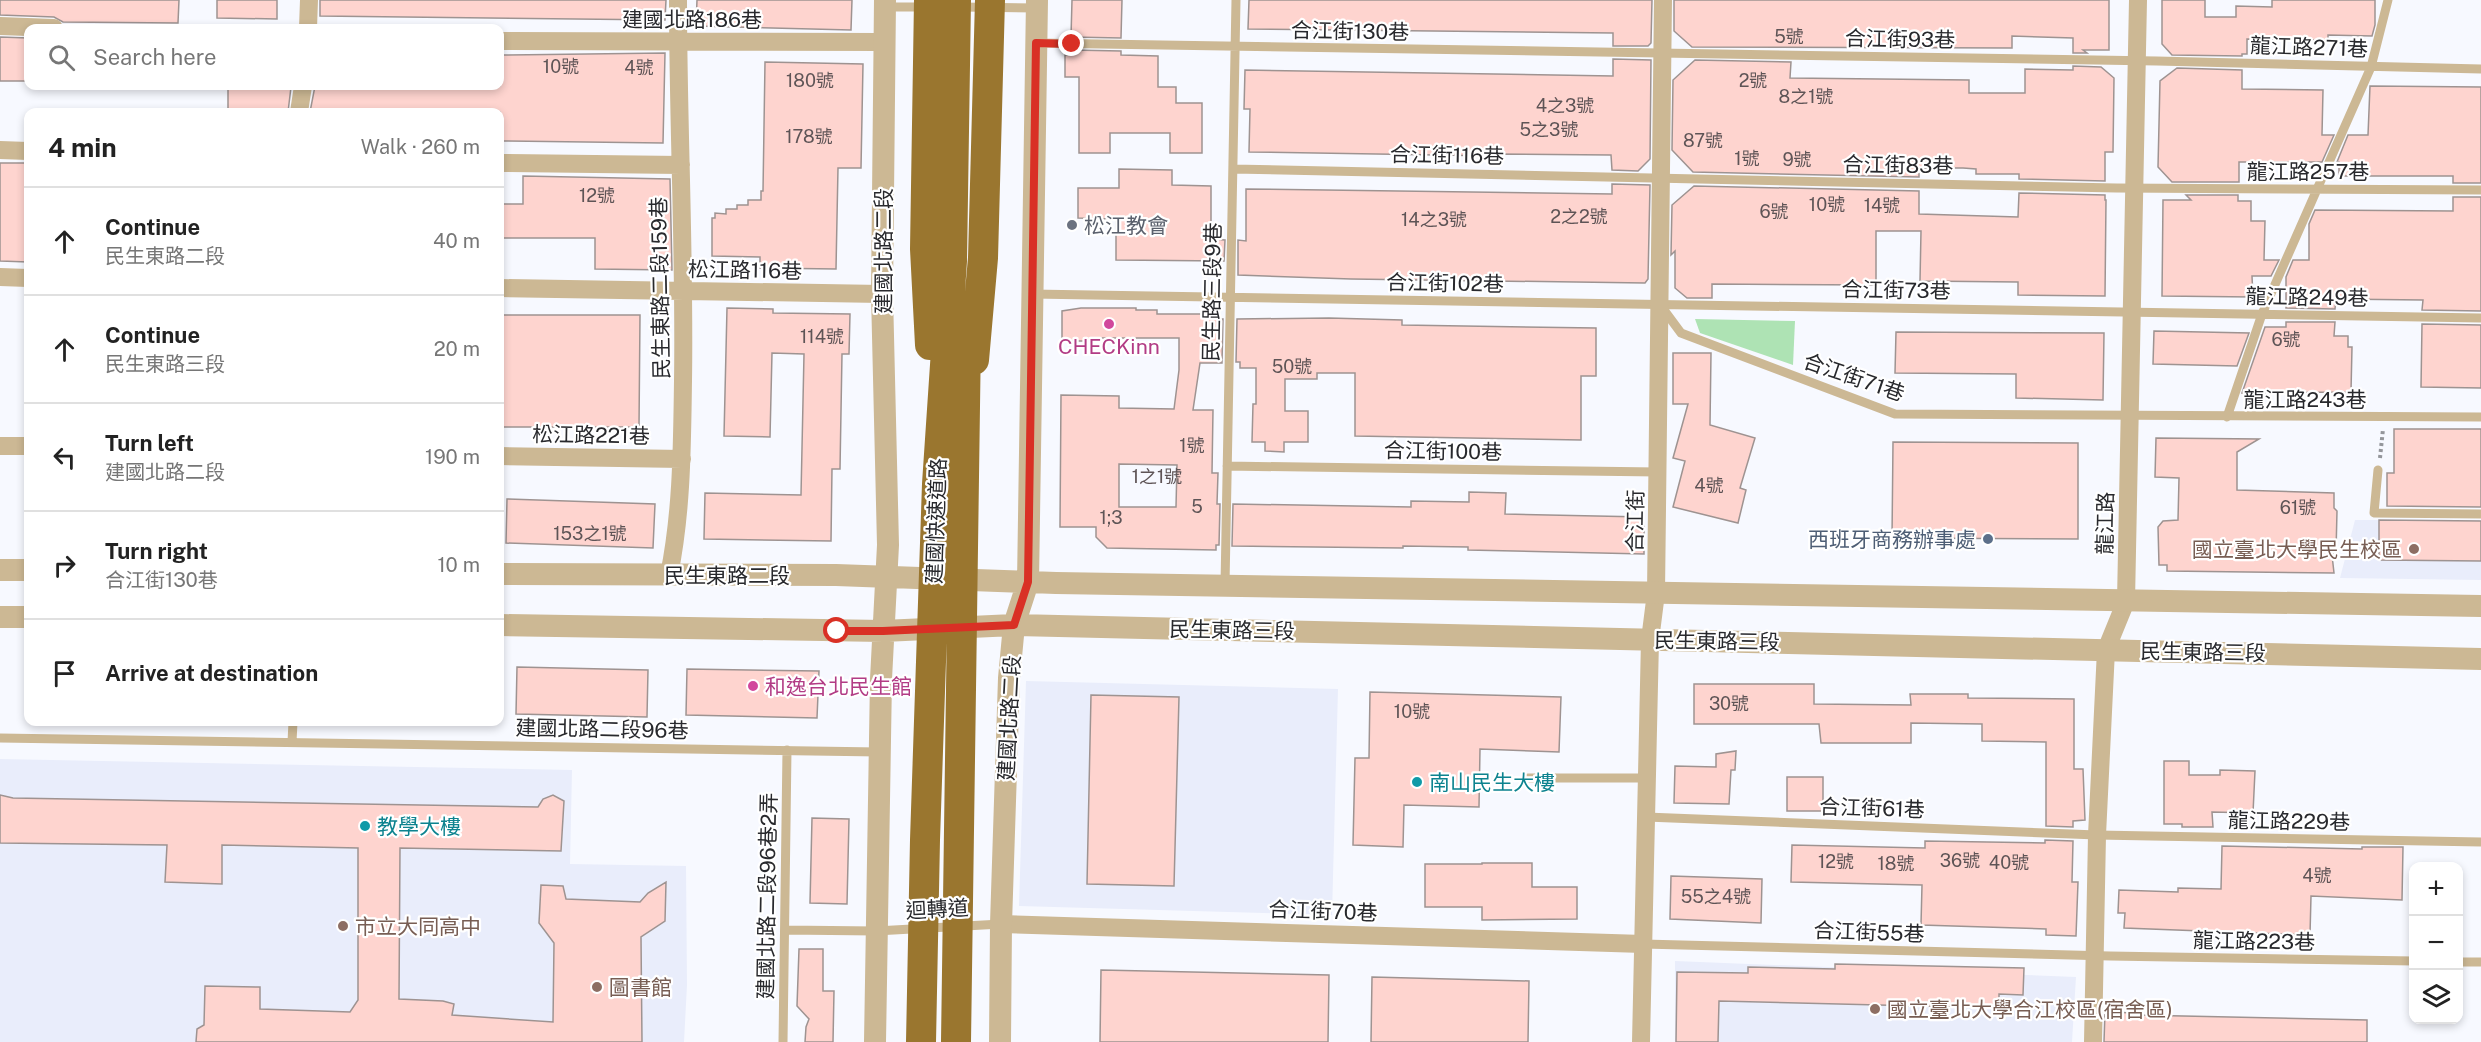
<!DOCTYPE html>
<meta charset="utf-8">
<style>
body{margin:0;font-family:"Public Sans","Noto Sans TC",sans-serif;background:#f6f6f6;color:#222}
.controls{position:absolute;right:18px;bottom:18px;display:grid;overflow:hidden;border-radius:12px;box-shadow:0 3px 9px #0003}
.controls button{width:54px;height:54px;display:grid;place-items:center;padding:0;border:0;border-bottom:2px solid #e0e0e0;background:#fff;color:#222;font:30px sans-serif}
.stop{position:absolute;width:18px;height:18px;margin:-14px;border:4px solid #d93025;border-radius:50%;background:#fff}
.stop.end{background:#d93025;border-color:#fff;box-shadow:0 2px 6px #0008}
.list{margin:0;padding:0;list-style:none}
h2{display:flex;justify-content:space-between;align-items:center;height:78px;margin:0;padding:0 24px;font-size:26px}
h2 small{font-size:20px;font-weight:400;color:#767676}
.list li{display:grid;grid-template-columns:39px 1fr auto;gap:18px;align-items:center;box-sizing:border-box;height:108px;padding:0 24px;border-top:2px solid #e0e0e0}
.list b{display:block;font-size:22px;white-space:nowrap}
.list p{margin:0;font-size:20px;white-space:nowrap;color:#767676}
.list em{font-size:20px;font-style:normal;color:#767676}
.icon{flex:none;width:33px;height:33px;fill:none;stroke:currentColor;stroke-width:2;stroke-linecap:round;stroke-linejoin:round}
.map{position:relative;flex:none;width:2481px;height:1042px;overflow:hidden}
.search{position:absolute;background:#fff;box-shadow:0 3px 9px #0003;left:24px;top:24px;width:480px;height:66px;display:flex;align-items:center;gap:15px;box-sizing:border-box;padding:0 21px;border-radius:12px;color:#767676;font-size:22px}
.panel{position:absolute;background:#fff;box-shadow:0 3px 9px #0003;left:24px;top:108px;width:480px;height:618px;border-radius:12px}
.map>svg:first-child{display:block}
.built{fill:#e9edfb}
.green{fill:#aee3b4}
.building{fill:#fed4cf;stroke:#9e9391;stroke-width:1.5;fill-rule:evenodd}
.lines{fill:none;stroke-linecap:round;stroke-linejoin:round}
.path{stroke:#94969b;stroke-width:4;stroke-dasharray:3 3;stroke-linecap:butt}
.service{stroke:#ccb894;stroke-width:9}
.minor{stroke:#ccb894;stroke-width:18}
.tertiary{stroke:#ccb894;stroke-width:22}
.trunk-bridge{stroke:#9a762f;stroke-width:30}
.route{stroke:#d93025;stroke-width:8}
.worship-dot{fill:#6b7280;stroke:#fff;stroke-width:2}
.hotel-dot{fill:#d1479c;stroke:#fff;stroke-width:2}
.service-dot{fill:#5c6f8a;stroke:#fff;stroke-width:2}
.education-dot{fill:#8d6e63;stroke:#fff;stroke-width:2}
.culture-dot{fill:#0f9aa8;stroke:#fff;stroke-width:2}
.labels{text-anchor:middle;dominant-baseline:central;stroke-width:4.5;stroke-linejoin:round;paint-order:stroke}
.number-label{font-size:18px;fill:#5e5456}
.street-label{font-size:21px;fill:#28292d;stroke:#fff}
.worship-label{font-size:21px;fill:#5b616d;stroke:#fff;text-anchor:start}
.hotel-label{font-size:21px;fill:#b23c85;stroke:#fff}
.service-label{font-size:21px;fill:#4e5e75;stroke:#fff;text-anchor:end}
.education-label{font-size:21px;fill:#785e54;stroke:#fff;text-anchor:start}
.culture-label{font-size:21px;fill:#0d838f;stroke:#fff;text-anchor:start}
</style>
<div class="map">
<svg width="2481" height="1042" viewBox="0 0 2481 1042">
<rect width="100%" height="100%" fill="#f7f9ff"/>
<path class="built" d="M 2355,520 L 2481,520 L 2481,580 L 2340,578 Z
M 1026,681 L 1338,689 L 1332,915 L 1019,906 Z
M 0,759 L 572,770 L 570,864 L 686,866 L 687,985 L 684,1042 L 0,1042 Z
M 1675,961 L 2076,977 L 2072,1042 L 1675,1042 Z"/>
<path class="green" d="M 1695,319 L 1795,321 L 1793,365 L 1700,333 Z"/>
<path class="building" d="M 0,0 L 179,0 L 178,23 L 63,22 L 54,17 L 0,15 Z
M 217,0 L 277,0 L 277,19 L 217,18 Z
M 320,0 L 666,0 L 665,20 L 320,16 Z
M 697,0 L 852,0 L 851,30 L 696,26 Z
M 1072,0 L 1122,0 L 1121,38 L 1071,37 Z
M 1249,0 L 1652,0 L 1651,43 L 1648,46 L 1613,46 L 1613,33 L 1248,29 Z
M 1674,0 L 2109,0 L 2109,50 L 2083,50 L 2087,53 L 2073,53 L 2073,38 L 2012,36 L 2012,48 L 1692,47 L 1674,31 Z
M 2162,0 L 2205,0 L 2205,17 L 2236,17 L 2236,6 L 2272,7 L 2272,0 L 2375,0 L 2375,25 L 2372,36 L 2328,35 L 2328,40 L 2247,39 L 2247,54 L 2242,54 L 2242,56 L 2172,55 L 2162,44 Z
M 0,37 L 28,38 L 28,81 L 0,81 Z
M 1071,50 L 1121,51 L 1121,55 L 1158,56 L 1158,87 L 1176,87 L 1176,103 L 1202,103 L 1202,153 L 1170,153 L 1170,133 L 1110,133 L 1110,153 L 1079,153 L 1079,77 L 1065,77 L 1065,55 L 1070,55 Z
M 665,53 L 663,143 L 500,141 L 500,112 L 310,112 L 315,86 L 500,86 L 500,55 Z
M 1613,59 L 1651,60 L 1650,159 L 1638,171 L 1612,170 L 1611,155 L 1497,154 L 1497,156 L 1249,152 L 1250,109 L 1244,109 L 1245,70 L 1613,76 Z
M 1695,60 L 1791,62 L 1790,78 L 1969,80 L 1969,93 L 2025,93 L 2025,69 L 2073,70 L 2073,66 L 2101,67 L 2114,78 L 2113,152 L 2105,152 L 2105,181 L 2019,179 L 2019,174 L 1976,174 L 1976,169 L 1963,168 L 1919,168 L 1919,177 L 1693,172 L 1672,150 L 1673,80 Z
M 765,62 L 863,64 L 861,168 L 838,168 L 836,269 L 760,268 L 760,257 L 712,256 L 712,218 L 715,218 L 715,213 L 726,214 L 726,209 L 737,209 L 737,205 L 748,205 L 748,200 L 761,200 L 761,191 L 763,191 Z
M 2177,68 L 2242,70 L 2242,89 L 2323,90 L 2322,135 L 2334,135 L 2322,162 L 2239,162 L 2239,182 L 2172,182 L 2158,167 L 2160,81 Z
M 2370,86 L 2481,87 L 2481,183 L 2453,183 L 2453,176 L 2339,176 L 2339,162 L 2337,162 L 2348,135 L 2368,135 Z
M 228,87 L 291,87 L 288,112 L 228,112 Z
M 0,163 L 28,163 L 28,262 L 0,261 Z
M 1119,169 L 1172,170 L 1172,185 L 1211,186 L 1211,239 L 1225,240 L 1224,261 L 1116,260 L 1116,219 L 1078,218 L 1078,188 L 1119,188 Z
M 523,176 L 670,179 L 672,270 L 595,269 L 595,238 L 501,238 L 501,204 L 523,204 Z
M 1612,184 L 1650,185 L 1648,279 L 1645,283 L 1351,279 L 1238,275 L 1238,240 L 1246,241 L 1246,189 L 1612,194 Z
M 1694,186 L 1919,191 L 1919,214 L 2018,217 L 2019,193 L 2105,195 L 2105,200 L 2106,200 L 2105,296 L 2018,295 L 2018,282 L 1920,281 L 1921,231 L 1876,231 L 1876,285 L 1712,284 L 1712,298 L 1687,298 L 1675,288 L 1675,251 L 1671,255 L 1672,205 Z
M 2186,195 L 2238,195 L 2238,201 L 2251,201 L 2251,221 L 2265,221 L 2264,260 L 2279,260 L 2271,276 L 2252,276 L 2253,297 L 2162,296 L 2163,200 L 2191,200 Z
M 2453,197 L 2481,197 L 2481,311 L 2422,310 L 2423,300 L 2336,299 L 2335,309 L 2286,308 L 2286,277 L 2293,260 L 2309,260 L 2309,224 L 2315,210 L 2453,211 Z
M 727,308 L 773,309 L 773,313 L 850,314 L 849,354 L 842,354 L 840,469 L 832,469 L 831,541 L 704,539 L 705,493 L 801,495 L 804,354 L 772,353 L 770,437 L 724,436 Z
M 1081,308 L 1136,308 L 1136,310 L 1157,310 L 1157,314 L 1218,314 L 1218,319 L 1223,319 L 1222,363 L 1200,363 L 1193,410 L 1213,410 L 1212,473 L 1218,473 L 1217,504 L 1220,504 L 1219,545 L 1216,545 L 1216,550 L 1107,548 L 1096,537 L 1096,527 L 1060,527 L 1061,395 L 1119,396 L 1119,408 L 1174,409 L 1179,370 L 1179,338 L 1100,338 L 1100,341 L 1065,341 L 1062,339 L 1062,311 ZM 1119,464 L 1177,465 L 1176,507 L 1119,507 Z
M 500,315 L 640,315 L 639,427 L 500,427 Z
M 1329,318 L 1402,320 L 1402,325 L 1596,328 L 1596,376 L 1581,376 L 1581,440 L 1355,436 L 1355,373 L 1317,373 L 1317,379 L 1285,379 L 1285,411 L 1308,411 L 1308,442 L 1284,442 L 1284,452 L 1265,451 L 1265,442 L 1252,442 L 1253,404 L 1256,404 L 1256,368 L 1240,368 L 1240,362 L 1236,362 L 1237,319 Z
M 2286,322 L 2335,322 L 2334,336 L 2348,336 L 2348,347 L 2352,347 L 2351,392 L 2242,393 L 2265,327 L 2286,327 Z
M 2422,324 L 2481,325 L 2481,388 L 2421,387 Z
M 2154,331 L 2249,333 L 2237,366 L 2153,364 Z
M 1896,332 L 2104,333 L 2103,400 L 2016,398 L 2016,374 L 1895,373 Z
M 1673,353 L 1711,353 L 1710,425 L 1755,438 L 1740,488 L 1746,490 L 1738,523 L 1673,507 L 1685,461 L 1673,458 L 1688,404 L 1673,404 Z
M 2394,429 L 2481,429 L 2481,507 L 2387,506 L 2387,473 L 2394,473 Z
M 2156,438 L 2259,439 L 2237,452 L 2237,490 L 2334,493 L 2334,508 L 2337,511 L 2336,552 L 2332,555 L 2334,573 L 2167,571 L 2167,565 L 2159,565 L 2158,527 L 2163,521 L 2178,520 L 2179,478 L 2155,477 Z
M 1893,442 L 2078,443 L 2078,539 L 1892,538 Z
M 1469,492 L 1506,493 L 1505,514 L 1644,517 L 1644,554 L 1468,550 L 1468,547 L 1403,546 L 1403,548 L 1232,546 L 1233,504 L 1411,507 L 1411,501 L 1469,502 Z
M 507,499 L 655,504 L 653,548 L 506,543 Z
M 2379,520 L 2481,521 L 2481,561 L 2379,560 Z
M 517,667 L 648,670 L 647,717 L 516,714 Z
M 687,669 L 819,671 L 817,718 L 686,715 Z
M 1694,684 L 1814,684 L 1814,704 L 1911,705 L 1910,694 L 1968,694 L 1968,698 L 2074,699 L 2074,769 L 2083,769 L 2085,820 L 2073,821 L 2073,827 L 2046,826 L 2046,742 L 1982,741 L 1982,724 L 1911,723 L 1911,743 L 1821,743 L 1819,724 L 1694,724 Z
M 1370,692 L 1561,697 L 1559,752 L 1480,749 L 1479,807 L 1404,805 L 1403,847 L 1353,845 L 1355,758 L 1369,758 Z
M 1091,695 L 1179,697 L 1174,886 L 1087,884 Z
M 1736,751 L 1735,770 L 1731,770 L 1729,804 L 1674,803 L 1675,766 L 1716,767 L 1716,754 Z
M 2164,761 L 2189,761 L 2189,775 L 2220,775 L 2220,770 L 2255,771 L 2253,813 L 2212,812 L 2213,827 L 2182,827 L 2182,824 L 2164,824 Z
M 1787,777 L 1823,777 L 1823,811 L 1787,811 Z
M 0,795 L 13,798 L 538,807 L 543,799 L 553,795 L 564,801 L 561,851 L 400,848 L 399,999 L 443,1001 L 454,1004 L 452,1015 L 553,1022 L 554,943 L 539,923 L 541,885 L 563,886 L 566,899 L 640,902 L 648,893 L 666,882 L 665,921 L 641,937 L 642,1042 L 196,1042 L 197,1029 L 204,1025 L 205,986 L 260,987 L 260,1009 L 350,1012 L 358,1000 L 358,848 L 222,845 L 222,884 L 165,882 L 167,845 L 0,843 Z
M 812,818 L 849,819 L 847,904 L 810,903 Z
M 2045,840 L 2073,841 L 2072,882 L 2078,882 L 2076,936 L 2046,935 L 2046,929 L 1921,925 L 1922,885 L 1791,882 L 1792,845 L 1925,848 L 1925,841 L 2045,843 Z
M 2222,846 L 2362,849 L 2362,847 L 2403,847 L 2402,900 L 2311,896 L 2310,935 L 2124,928 L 2125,913 L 2118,913 L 2119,890 L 2178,892 L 2178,888 L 2221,889 Z
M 1482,863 L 1532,863 L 1532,887 L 1577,887 L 1577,919 L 1482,920 L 1482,907 L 1425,907 L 1425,864 L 1482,864 Z
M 1671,876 L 1762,879 L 1761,923 L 1670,919 Z
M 799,949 L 823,949 L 823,991 L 834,991 L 833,1042 L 805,1042 L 806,1027 L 809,1019 L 797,1006 Z
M 1835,964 L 2024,968 L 2023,995 L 1999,994 L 1999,1008 L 1719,1001 L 1718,1042 L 1676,1042 L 1677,972 L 1748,973 L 1748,967 L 1835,969 Z
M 1101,970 L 1329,975 L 1328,1042 L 1100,1042 Z
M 1372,977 L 1529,981 L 1528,1042 L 1371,1042 Z
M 2105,1012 L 2137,1013 L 2137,1015 L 2367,1020 L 2367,1042 L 2104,1042 Z"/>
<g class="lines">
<path class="path" d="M 2380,458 L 2383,429"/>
<path class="service" d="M 885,7 L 925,7
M 960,7 L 1036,8
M 1037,43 L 2157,61 L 2481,69
M 1233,169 L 2116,188 L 2481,190
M 1032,294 L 2481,318
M 1661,306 L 1681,333 L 1895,414 L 2481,417
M 2227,417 L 2262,314 L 2371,67 L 2388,0
M 1227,466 L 1658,472
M 2378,470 L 2374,513 L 2481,514
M 1225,585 L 1236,0
M 0,738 L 879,752
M 292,742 L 293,722
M 1528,778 L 1647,778
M 1646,817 L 2097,835 L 2481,842
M 785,930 L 876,931 L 1001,924
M 1643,944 L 2110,956 L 2414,961
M 2458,962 L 2481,962
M 783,1042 L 787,750"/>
<path class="minor" d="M 0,26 L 54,28
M 308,28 L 309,0
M 500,41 L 884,42
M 299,112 L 303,86
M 0,150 L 28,151
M 500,163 L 681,165
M 0,277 L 28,278
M 500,288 L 882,294
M 0,446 L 28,446
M 500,456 L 682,459
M 669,575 C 682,511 682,446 683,381 C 685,254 678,127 678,0
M 1001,924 L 1643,944
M 1641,1042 L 1650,640 L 1656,593 L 1663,0
M 2093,1042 L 2097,835 L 2106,650 L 2126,601 L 2138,0"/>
<path class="tertiary" d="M 0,570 L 28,570
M 500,574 L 836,575 L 1056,583 L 2481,606
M 0,617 L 28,617
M 500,625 L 883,631 L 1014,625 L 2481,659
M 875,1042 L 881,679 L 888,545 L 882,294 L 885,0
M 1000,1042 L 1001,924 L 1009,678 L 1014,625 L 1028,582 L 1037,0"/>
<path class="trunk-bridge" d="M 929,0 L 925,249 L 930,345
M 974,360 L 983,258 L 990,0
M 921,1042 L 925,840 L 937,484 L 952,261 L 956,0
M 956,1042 L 966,336"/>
</g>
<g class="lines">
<path class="route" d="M 837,631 L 883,631 L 1014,625 L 1028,582 L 1036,43 L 1072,44"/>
</g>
<circle class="worship-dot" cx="1072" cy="225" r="6"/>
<g class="hotel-dot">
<circle cx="1109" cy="324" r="6"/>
<circle cx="753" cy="686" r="6"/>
</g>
<circle class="service-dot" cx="1988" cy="539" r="6"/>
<g class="education-dot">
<circle cx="2414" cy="549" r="6"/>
<circle cx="343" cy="926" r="6"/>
<circle cx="597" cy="987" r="6"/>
<circle cx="1875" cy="1009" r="6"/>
</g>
<g class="culture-dot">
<circle cx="1417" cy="782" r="6"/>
<circle cx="365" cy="826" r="6"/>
</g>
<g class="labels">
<g class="number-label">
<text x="1789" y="36">5號</text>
<text x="561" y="66">10號</text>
<text x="639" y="67">4號</text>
<text x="810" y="80">180號</text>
<text x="1753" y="80">2號</text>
<text x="1806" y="96">8之1號</text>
<text x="1565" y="105">4之3號</text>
<text x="1549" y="129">5之3號</text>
<text x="809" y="136">178號</text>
<text x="1703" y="140">87號</text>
<text x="1747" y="158">1號</text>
<text x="1797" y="159">9號</text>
<text x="597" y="195">12號</text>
<text x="1827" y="204">10號</text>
<text x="1882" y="205">14號</text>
<text x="1774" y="211">6號</text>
<text x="1579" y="216">2之2號</text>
<text x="1434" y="219">14之3號</text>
<text x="822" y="336">114號</text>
<text x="2286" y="339">6號</text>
<text x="1292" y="366">50號</text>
<text x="1192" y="445">1號</text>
<text x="1157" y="476">1之1號</text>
<text x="1709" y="485">4號</text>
<text x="1197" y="506">5</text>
<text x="2298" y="507">61號</text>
<text x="1111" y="517">1;3</text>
<text x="590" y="533">153之1號</text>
<text x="1729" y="703">30號</text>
<text x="1412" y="711">10號</text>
<text x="1960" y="860">36號</text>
<text x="1836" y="861">12號</text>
<text x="2009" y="862">40號</text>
<text x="1896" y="863">18號</text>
<text x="2317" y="875">4號</text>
<text x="1716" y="896">55之4號</text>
</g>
<g class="street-label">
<text x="692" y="19">建國北路186巷</text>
<text transform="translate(1350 31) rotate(1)">合江街130巷</text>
<text transform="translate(1900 39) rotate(1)">合江街93巷</text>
<text transform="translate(2309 47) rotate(2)">龍江路271巷</text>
<text transform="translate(1447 155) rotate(1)">合江街116巷</text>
<text transform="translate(1898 165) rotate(1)">合江街83巷</text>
<text x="2308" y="171">龍江路257巷</text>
<text transform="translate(883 251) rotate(-90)">建國北路二段</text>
<text transform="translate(745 270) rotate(1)">松江路116巷</text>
<text transform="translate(1445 283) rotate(1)">合江街102巷</text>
<text transform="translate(660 288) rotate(-91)">民生東路二段159巷</text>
<text transform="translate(1896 290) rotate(1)">合江街73巷</text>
<text transform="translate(1212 292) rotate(-89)">民生路三段9巷</text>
<text transform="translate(2307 297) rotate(1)">龍江路249巷</text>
<text transform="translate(1854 377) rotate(19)">合江街71巷</text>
<text x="2305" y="399">龍江路243巷</text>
<text transform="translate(591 435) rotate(1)">松江路221巷</text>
<text transform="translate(1443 451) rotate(1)">合江街100巷</text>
<text transform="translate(936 521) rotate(-88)">建國快速道路</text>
<text transform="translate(1635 521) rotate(-89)">合江街</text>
<text transform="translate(2105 523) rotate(-89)">龍江路</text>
<text x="727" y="575">民生東路二段</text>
<text transform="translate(1232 630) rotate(1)">民生東路三段</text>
<text transform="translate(1717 641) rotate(1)">民生東路三段</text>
<text transform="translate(2203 652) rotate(1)">民生東路三段</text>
<text transform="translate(1009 718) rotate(-87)">建國北路二段</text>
<text transform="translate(602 729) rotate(1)">建國北路二段96巷</text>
<text transform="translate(1872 808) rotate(2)">合江街61巷</text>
<text transform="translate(2289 821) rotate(1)">龍江路229巷</text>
<text transform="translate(767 896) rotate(-89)">建國北路二段96巷2弄</text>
<text transform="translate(937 909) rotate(-3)">迴轉道</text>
<text transform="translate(1323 911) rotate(2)">合江街70巷</text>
<text transform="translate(1869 932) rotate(2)">合江街55巷</text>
<text transform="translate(2254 941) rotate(1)">龍江路223巷</text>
</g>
<g class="worship-label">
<text x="1084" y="225">松江教會</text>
</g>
<g class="hotel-label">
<text x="1109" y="346">CHECKinn</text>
<text x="765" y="686" text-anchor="start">和逸台北民生館</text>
</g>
<g class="service-label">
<text x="1976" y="539">西班牙商務辦事處</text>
</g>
<g class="education-label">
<text x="2402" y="549" text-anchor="end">國立臺北大學民生校區</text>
<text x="355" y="926">市立大同高中</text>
<text x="609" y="987">圖書館</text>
<text x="1887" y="1009">國立臺北大學合江校區(宿舍區)</text>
</g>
<g class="culture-label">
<text x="1429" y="782">南山民生大樓</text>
<text x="377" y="826">教學大樓</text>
</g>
</g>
</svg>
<div class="controls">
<button>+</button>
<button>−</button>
<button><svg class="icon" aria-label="layers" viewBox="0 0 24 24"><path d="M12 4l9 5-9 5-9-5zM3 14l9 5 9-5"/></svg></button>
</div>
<div class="stop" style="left:837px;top:631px"></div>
<div class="stop end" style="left:1072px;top:44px"></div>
<div class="search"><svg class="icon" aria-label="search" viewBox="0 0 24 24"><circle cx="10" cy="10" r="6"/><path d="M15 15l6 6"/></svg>Search here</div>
<section class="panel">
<h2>4 min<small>Walk · 260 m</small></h2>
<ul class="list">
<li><svg class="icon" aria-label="ahead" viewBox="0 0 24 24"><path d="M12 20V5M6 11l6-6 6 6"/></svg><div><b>Continue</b><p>民生東路二段</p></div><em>40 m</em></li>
<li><svg class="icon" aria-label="ahead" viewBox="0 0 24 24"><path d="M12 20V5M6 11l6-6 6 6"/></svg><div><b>Continue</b><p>民生東路三段</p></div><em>20 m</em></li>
<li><svg class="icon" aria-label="left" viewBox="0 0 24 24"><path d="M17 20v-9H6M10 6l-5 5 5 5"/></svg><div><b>Turn left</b><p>建國北路二段</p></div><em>190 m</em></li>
<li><svg class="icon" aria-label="right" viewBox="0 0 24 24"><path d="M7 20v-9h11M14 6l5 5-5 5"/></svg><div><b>Turn right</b><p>合江街130巷</p></div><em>10 m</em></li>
<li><svg class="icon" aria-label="arrive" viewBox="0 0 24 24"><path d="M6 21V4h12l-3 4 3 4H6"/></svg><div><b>Arrive at destination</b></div></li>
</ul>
</section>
</div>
